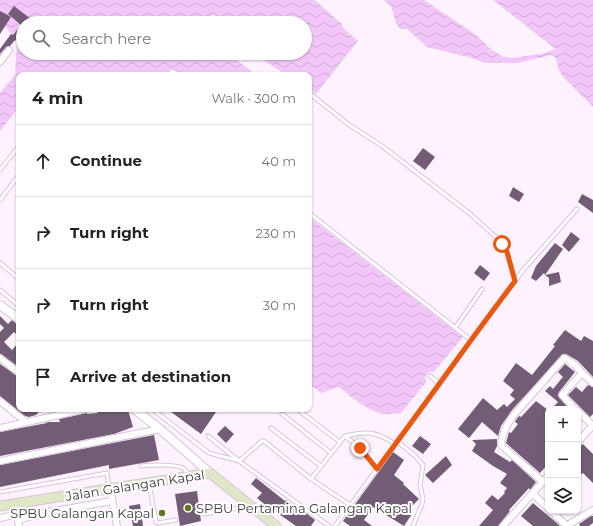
<!DOCTYPE html>
<meta charset="utf-8">
<style>
body{margin:0;font-family:Montserrat,sans-serif;background:#f2f2f2;color:#222}
.controls{position:absolute;right:12px;bottom:12px;display:grid;overflow:hidden;border-radius:8px;box-shadow:0 1px 3px #0004}
.controls button{width:36px;height:36px;display:grid;place-items:center;padding:0;border:0;border-bottom:1px solid #e0e0e0;background:#fff;color:#222;font:20px sans-serif}
.stop{position:absolute;width:12px;height:12px;margin:-9px;border:3px solid #ea580c;border-radius:50%;background:#fff}
.stop.end{background:#ea580c;border-color:#fff;box-shadow:0 1px 4px #0008}
.list{margin:0;padding:0;list-style:none}
h2{display:flex;justify-content:space-between;align-items:center;height:52px;margin:0;padding:0 16px;font-size:17px}
h2 small{font-size:13px;font-weight:400;color:#767676}
.list li{display:grid;grid-template-columns:26px 1fr auto;gap:12px;align-items:center;box-sizing:border-box;height:72px;padding:0 16px;border-top:1px solid #e0e0e0}
.list b{display:block;font-size:15px;white-space:nowrap}
.list em{font-size:13px;font-style:normal;color:#767676}
.icon{flex:none;width:22px;height:22px;fill:none;stroke:currentColor;stroke-width:2;stroke-linecap:round;stroke-linejoin:round}
.map{position:relative;flex:none;width:593px;height:526px;overflow:hidden}
.search{position:absolute;background:#fff;box-shadow:0 1px 3px #0004;left:16px;top:16px;width:296px;height:44px;display:flex;align-items:center;gap:10px;box-sizing:border-box;padding:0 14px;border-radius:22px;color:#767676;font-size:15px}
.panel{position:absolute;background:#fff;box-shadow:0 1px 3px #0004;left:16px;top:72px;width:296px;height:340px;border-radius:8px}
.map>svg:first-child{display:block}
.water{fill:url(#water-waves)}
.building{fill:#735d76}
.lines{fill:none;stroke-linecap:round;stroke-linejoin:round}
.service-casing{stroke:#dac1de;stroke-width:5}
.minor-casing{stroke:#dac1de;stroke-width:8}
.tertiary-casing{stroke:#dac1de;stroke-width:10}
.secondary-casing{stroke:#dac1de;stroke-width:11}
.service{stroke:#fff;stroke-width:3}
.minor{stroke:#fff;stroke-width:6}
.tertiary{stroke:#fff;stroke-width:8}
.secondary{stroke:#dee8c6;stroke-width:9}
.route{stroke:#ea580c;stroke-width:5}
.poi-dot{fill:#607525;stroke:#fff;stroke-width:1.5}
.labels{text-anchor:middle;dominant-baseline:central;stroke-width:4;stroke-linejoin:round;paint-order:stroke}
.street-label{font-size:13px;fill:#433944;stroke:#fff}
.poi-label{font-size:13px;fill:#433944;stroke:#fff;text-anchor:start}
</style>
<div class="map">
<svg width="593" height="526" viewBox="0 0 593 526">
<defs>
<pattern id="water-waves" width="16" height="10" patternUnits="userSpaceOnUse"><rect width="16" height="10" fill="#f3c6fa"/><path d="M0 5q4-4 8 0t8 0" fill="none" stroke="#d2abd8"/></pattern>
</defs>
<rect width="100%" height="100%" fill="#fdf2fe"/>
<path class="water" d="M 0,0 L 315,0 L 343,25 L 342,27 L 358,41 L 316,94 L 309,89 L 309,75 L 286,75 L 253,53 L 305,53 L 305,23 L 224,23 L 213,14 L 206,23 L 23,23 L 23,53 L 228,53 L 256,75 L 188,75 L 171,69 L 166,75 L 19,75 L 19,107 L 0,131 L 0,93 L 15,75 L 17,41 L 0,20 Z
M 383,0 L 424,0 L 475,34 L 492,50 L 504,57 L 513,58 L 546,53 L 555,49 L 567,58 L 493,0 L 593,0 L 593,107 L 564,78 L 558,69 L 556,58 L 552,55 L 517,63 L 485,63 L 468,57 L 427,47 L 407,29 L 400,29 L 396,23 L 391,6 Z
M 309,217 L 463,337 L 433,373 L 430,371 L 424,378 L 427,381 L 401,413 C 395,413 388,415 382,414 C 366,410 352,397 339,387 L 321,393 L 309,384 Z"/>
<path class="building" d="M 14,6 L 36,23 L 23,23 L 23,31 L 16,41 L 15,40 L 10,46 L 6,47 L 0,54 L 0,49 L 11,34 L 13,35 L 21,25 L 8,14 Z
M 0,11 L 11,17 L 0,34 Z
M 423,148 L 435,157 L 425,170 L 413,161 Z
M 513,187 L 524,194 L 519,202 L 509,196 Z
M 582,194 L 593,200 L 593,213 L 578,202 Z
M 571,232 L 580,239 L 569,252 L 562,245 Z
M 555,243 L 563,249 L 545,275 L 544,273 L 536,281 L 531,278 L 536,266 Z
M 480,265 L 490,273 L 484,281 L 474,273 Z
M 559,272 L 561,282 L 549,286 L 549,278 L 545,275 Z
M 0,316 L 8,324 L 12,320 L 19,326 L 19,337 L 14,332 L 4,342 L 12,350 L 19,342 L 19,367 L 0,354 L 0,332 L 4,328 L 0,324 Z
M 565,330 L 581,341 L 584,336 L 593,341 L 593,377 L 578,361 L 566,354 L 563,354 L 512,410 L 501,426 L 498,436 L 482,422 L 469,438 L 458,429 L 483,398 L 497,410 L 504,404 L 507,407 L 515,399 L 510,395 L 514,390 L 503,381 L 516,363 L 532,375 L 555,346 L 553,345 Z
M 0,364 L 19,377 L 19,409 L 35,409 L 39,412 L 36,415 L 29,417 L 25,416 L 0,396 Z
M 565,364 L 575,372 L 559,392 L 558,396 L 569,409 L 551,409 L 558,402 L 545,391 L 550,386 L 553,389 L 562,378 L 563,377 L 558,372 Z
M 588,385 L 593,387 L 593,414 L 590,417 L 568,395 L 576,387 L 582,392 Z
M 536,401 L 548,410 L 548,464 L 540,473 L 506,443 L 509,432 L 511,433 L 518,424 L 515,422 L 516,420 L 519,416 L 521,417 Z
M 105,409 L 121,409 L 122,412 L 128,410 L 133,427 L 114,434 L 0,456 L 0,432 L 47,423 L 45,423 L 49,422 L 60,422 L 59,419 L 87,413 L 87,414 L 98,413 L 97,411 Z
M 167,409 L 212,409 L 216,412 L 201,434 Z
M 225,426 L 234,434 L 226,443 L 217,434 Z
M 154,435 L 159,460 L 109,469 L 109,465 L 0,487 L 0,465 Z
M 420,436 L 431,444 L 423,454 L 412,446 Z
M 497,439 L 497,446 L 494,452 L 510,462 L 512,460 L 536,482 L 530,490 L 529,488 L 509,510 L 510,511 L 498,526 L 479,526 L 493,510 L 485,503 L 492,495 L 498,500 L 505,493 L 504,492 L 507,488 L 500,483 L 507,474 L 493,466 L 472,451 L 476,444 L 472,440 Z
M 583,444 L 593,454 L 593,483 L 583,473 L 578,477 L 578,448 Z
M 393,452 L 404,460 L 394,475 L 404,483 L 403,484 L 419,499 L 407,511 L 412,514 L 404,526 L 373,507 L 364,520 L 372,526 L 350,526 L 343,521 Z
M 446,456 L 452,465 L 433,483 L 425,475 Z
M 256,478 L 285,501 L 286,500 L 296,508 L 297,506 L 315,520 L 311,526 L 296,526 L 272,509 L 271,510 L 257,498 L 262,493 L 251,484 Z
M 197,491 L 201,521 L 180,526 L 175,494 Z
M 533,503 L 557,523 L 560,526 L 533,526 L 521,516 Z
M 140,504 L 143,526 L 133,526 L 129,506 Z
M 591,516 L 593,516 L 593,523 L 589,526 L 580,526 L 579,524 Z"/>
<g class="lines">
<defs>
<path id="service" d="M 169,75 L 172,71 L 181,75
M 309,93 L 348,124 L 382,146 L 469,213 L 496,237 L 507,252 L 515,281
M 0,170 L 19,146
M 0,200 L 19,175
M 309,213 L 471,340
M 0,263 L 19,279
M 0,290 L 19,306
M 455,328 L 482,289
M 430,376 L 440,384
M 152,409 L 209,453 L 239,461 L 329,526
M 297,409 L 340,442
M 282,414 L 331,453
M 271,428 L 321,466
M 208,436 L 239,461 L 262,441 L 264,441 L 311,479 L 350,505
M 345,436 L 360,448 L 377,469
M 397,441 L 415,456 L 423,465 L 420,485 L 423,499 L 422,504 L 413,526
M 141,466 C 151,465 174,464 183,468 C 185,470 188,473 190,475
M 311,479 L 345,436 C 367,431 376,431 395,444
M 149,484 L 156,522 L 158,523 L 176,520
M 0,492 L 107,473 L 109,487
M 204,514 L 249,506
M 335,526 L 440,384 L 471,340 L 524,269 L 577,209"/>
<path id="minor" d="M 0,62 L 9,50
M 0,358 L 19,373
M 582,373 L 593,383
M 0,401 L 26,422
M 578,411 L 592,425
M 0,428 L 86,409
M 578,442 L 593,425
M 0,461 L 160,429
M 543,482 L 501,445 C 502,432 510,419 519,409 L 564,358 L 575,365 L 582,373 L 562,395 L 575,409
M 110,488 L 117,526
M 533,494 L 548,508
M 551,511 L 567,526
M 0,518 L 17,514 L 19,526
M 18,520 L 43,513 L 112,501
M 503,526 L 548,476
M 566,526 L 593,510"/>
<path id="tertiary" d="M 0,305 L 19,319
M 134,409 L 160,429 L 210,473"/>
<path id="secondary" d="M 0,506 L 210,473 L 276,526"/>
</defs>
<use href="#service" class="service-casing"/>
<use href="#minor" class="minor-casing"/>
<use href="#tertiary" class="tertiary-casing"/>
<use href="#secondary" class="secondary-casing"/>
<use href="#service" class="service"/>
<use href="#minor" class="minor"/>
<use href="#tertiary" class="tertiary"/>
<use href="#secondary" class="secondary"/>
</g>
<g class="lines">
<path class="route" d="M 360,448 L 377,469 C 423,407 468,343 515,281 L 507,252 L 502,244"/>
</g>
<g class="poi-dot">
<circle cx="188" cy="508" r="4"/>
<circle cx="162" cy="513" r="4"/>
</g>
<g class="labels">
<g class="street-label">
<text transform="translate(135 485) rotate(-9)">Jalan Galangan Kapal</text>
</g>
<g class="poi-label">
<text x="196" y="508">SPBU Pertamina Galangan Kapal</text>
<text x="154" y="513" text-anchor="end">SPBU Galangan Kapal</text>
</g>
</g>
</svg>
<div class="controls">
<button>+</button>
<button>−</button>
<button><svg class="icon" aria-label="layers" viewBox="0 0 24 24"><path d="M12 4l9 5-9 5-9-5zM3 14l9 5 9-5"/></svg></button>
</div>
<div class="stop" style="left:502px;top:244px"></div>
<div class="stop end" style="left:360px;top:448px"></div>
<div class="search"><svg class="icon" aria-label="search" viewBox="0 0 24 24"><circle cx="10" cy="10" r="6"/><path d="M15 15l6 6"/></svg>Search here</div>
<section class="panel">
<h2>4 min<small>Walk · 300 m</small></h2>
<ul class="list">
<li><svg class="icon" aria-label="ahead" viewBox="0 0 24 24"><path d="M12 20V5M6 11l6-6 6 6"/></svg><div><b>Continue</b></div><em>40 m</em></li>
<li><svg class="icon" aria-label="right" viewBox="0 0 24 24"><path d="M7 20v-9h11M14 6l5 5-5 5"/></svg><div><b>Turn right</b></div><em>230 m</em></li>
<li><svg class="icon" aria-label="right" viewBox="0 0 24 24"><path d="M7 20v-9h11M14 6l5 5-5 5"/></svg><div><b>Turn right</b></div><em>30 m</em></li>
<li><svg class="icon" aria-label="arrive" viewBox="0 0 24 24"><path d="M6 21V4h12l-3 4 3 4H6"/></svg><div><b>Arrive at destination</b></div></li>
</ul>
</section>
</div>
